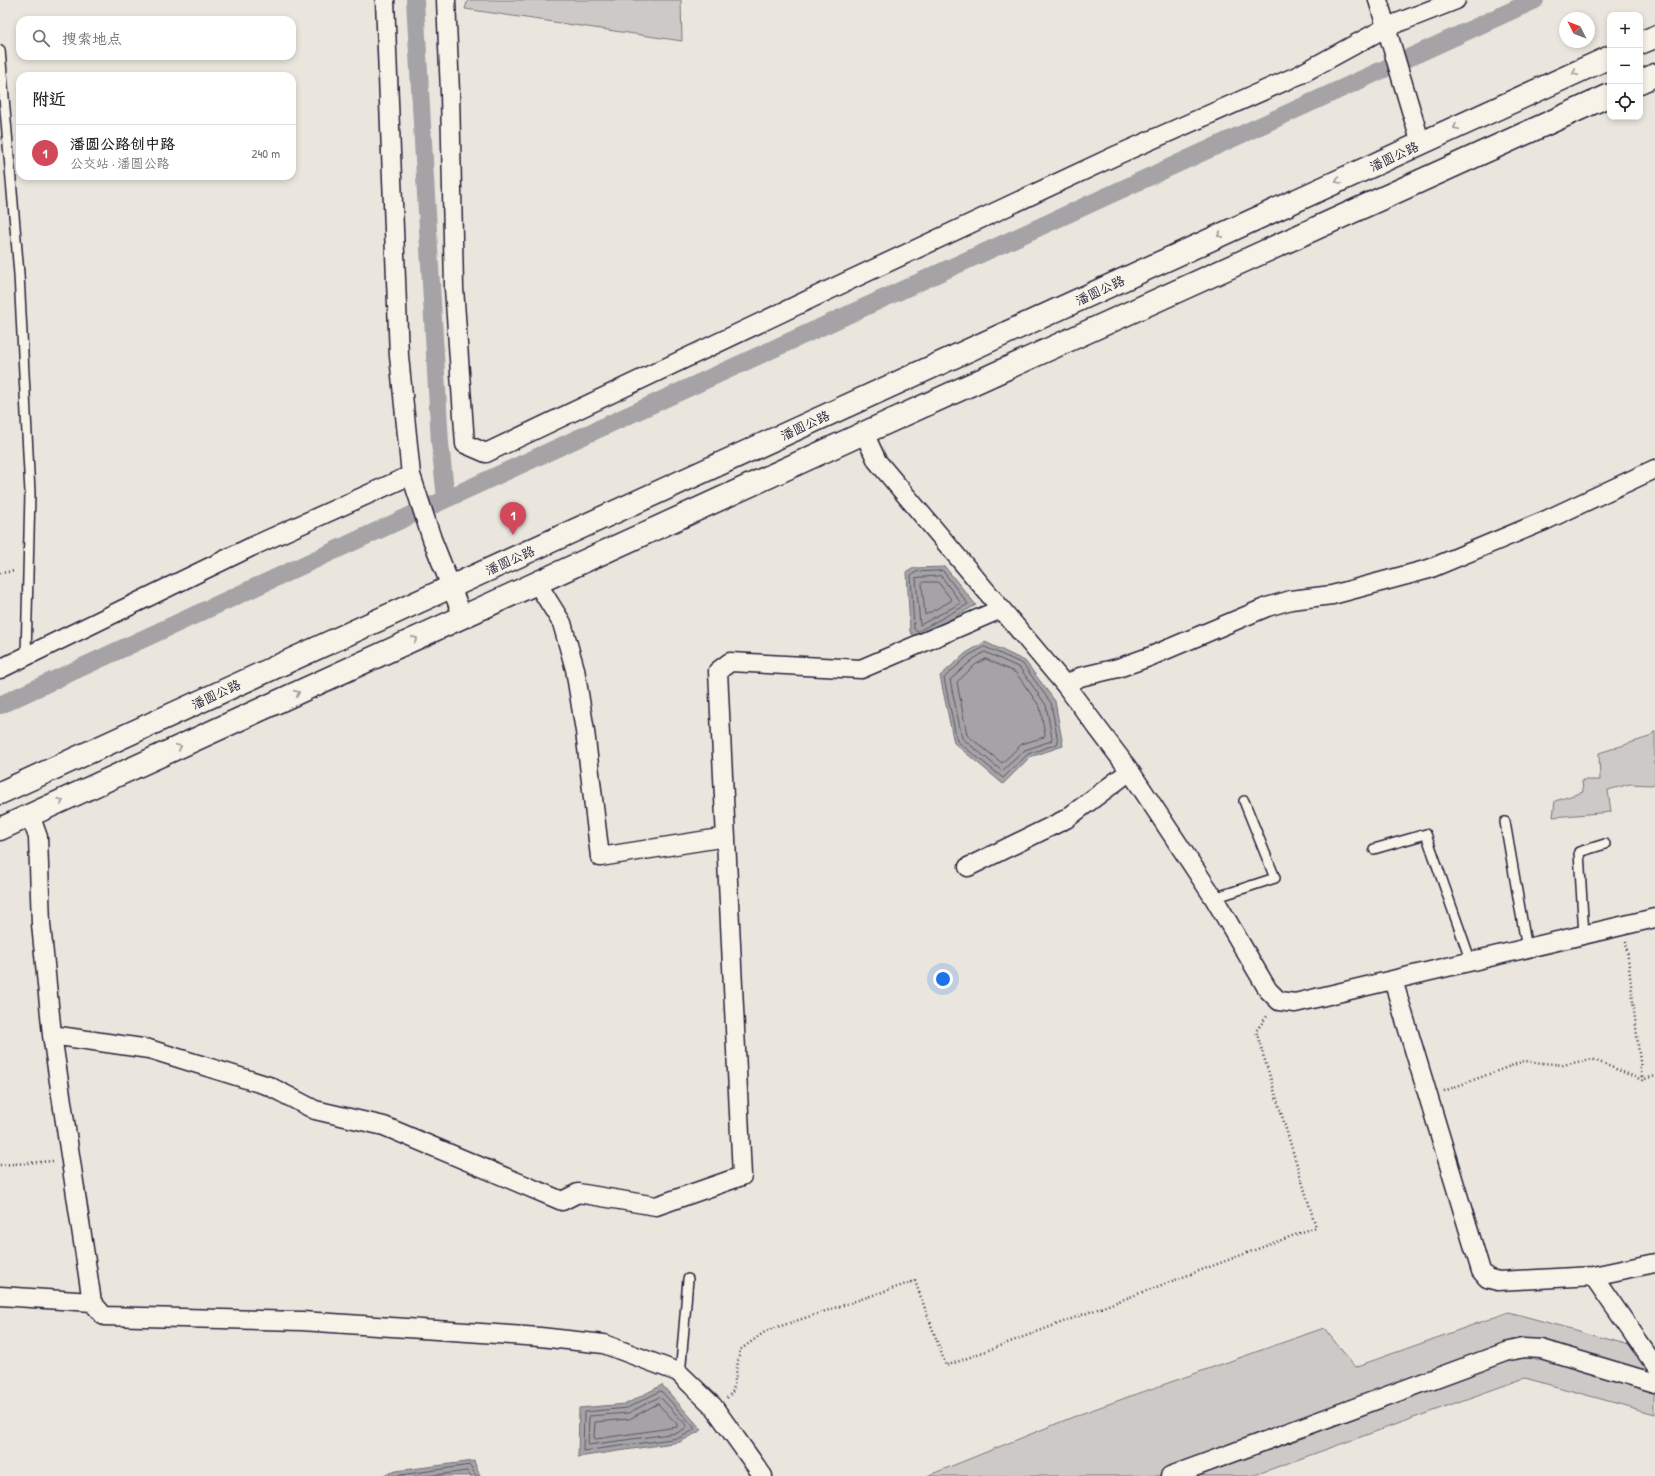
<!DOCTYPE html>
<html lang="zh">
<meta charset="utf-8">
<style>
body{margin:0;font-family:"Patrick Hand","LXGW WenKai TC",sans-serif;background:#f6f6f6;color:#202124}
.controls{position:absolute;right:12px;top:12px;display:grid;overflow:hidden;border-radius:8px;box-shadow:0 2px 6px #0003}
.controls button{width:36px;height:36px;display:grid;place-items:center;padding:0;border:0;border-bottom:1px solid #e0e0e0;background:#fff;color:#202124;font:20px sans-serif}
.compass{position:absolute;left:1559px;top:12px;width:36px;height:36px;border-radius:50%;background:#fff;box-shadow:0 2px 6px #0003;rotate:312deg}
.you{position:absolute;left:943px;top:979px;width:14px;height:14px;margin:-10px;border:3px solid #fff;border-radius:50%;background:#1a73e8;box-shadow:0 0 0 6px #1a73e833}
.badge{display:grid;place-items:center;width:26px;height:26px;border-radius:50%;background:#d1495b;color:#fff;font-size:13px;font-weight:700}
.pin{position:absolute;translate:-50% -33px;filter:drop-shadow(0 1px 2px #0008)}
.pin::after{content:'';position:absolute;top:21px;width:14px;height:12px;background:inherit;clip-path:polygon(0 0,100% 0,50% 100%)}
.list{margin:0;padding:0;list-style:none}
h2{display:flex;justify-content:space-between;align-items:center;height:52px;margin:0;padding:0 16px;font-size:17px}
h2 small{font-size:13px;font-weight:400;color:#757577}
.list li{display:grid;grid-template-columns:26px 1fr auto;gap:12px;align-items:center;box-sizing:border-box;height:56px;padding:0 16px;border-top:1px solid #e0e0e0}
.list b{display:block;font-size:15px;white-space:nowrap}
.list p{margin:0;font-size:13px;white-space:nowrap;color:#757577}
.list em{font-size:13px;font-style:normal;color:#757577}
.icon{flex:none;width:22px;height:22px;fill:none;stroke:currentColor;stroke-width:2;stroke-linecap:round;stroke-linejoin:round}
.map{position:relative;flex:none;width:1655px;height:1476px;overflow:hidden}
.search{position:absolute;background:#fff;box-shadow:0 2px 6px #0003;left:16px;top:16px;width:280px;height:44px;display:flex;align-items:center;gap:10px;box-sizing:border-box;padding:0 14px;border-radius:12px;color:#757577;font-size:15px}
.panel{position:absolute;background:#fff;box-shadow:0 2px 6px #0003;left:16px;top:72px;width:280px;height:108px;border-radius:12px}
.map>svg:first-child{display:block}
.green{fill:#cdc9c6;stroke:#787680}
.water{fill:#a6a3a6;stroke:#716f7b}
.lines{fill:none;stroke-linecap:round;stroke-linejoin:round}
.shore{stroke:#575666;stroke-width:1}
.canal{stroke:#a6a3a6;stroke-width:18}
.lane-casing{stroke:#22223b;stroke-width:12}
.street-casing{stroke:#22223b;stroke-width:21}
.secondary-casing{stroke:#22223b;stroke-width:25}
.path{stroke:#22223b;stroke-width:2.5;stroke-dasharray:1 3;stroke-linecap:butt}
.lane{stroke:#f7f3e8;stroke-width:9}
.street{stroke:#f7f3e8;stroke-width:18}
.secondary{stroke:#f7f3e8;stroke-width:22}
.oneway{stroke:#97959a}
.labels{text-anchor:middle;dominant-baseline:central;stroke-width:3;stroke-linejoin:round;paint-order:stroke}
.street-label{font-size:13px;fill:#22223b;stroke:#f7f3e8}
</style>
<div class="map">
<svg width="1655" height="1476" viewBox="0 0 1655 1476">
<rect width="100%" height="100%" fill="#eae6de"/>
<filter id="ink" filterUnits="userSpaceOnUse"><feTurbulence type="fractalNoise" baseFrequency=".025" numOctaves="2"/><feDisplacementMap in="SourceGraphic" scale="8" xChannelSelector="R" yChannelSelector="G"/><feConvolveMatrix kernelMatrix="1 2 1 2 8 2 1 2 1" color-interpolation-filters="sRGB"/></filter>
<g filter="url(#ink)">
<path class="green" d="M 468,0 L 681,0 L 682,41 L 465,9 Z
M 1655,731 L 1655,784 L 1650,785 L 1630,784 L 1608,790 L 1611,812 L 1553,817 L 1555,801 L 1583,792 L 1582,780 L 1600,780 L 1599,753 L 1649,737 Z
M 1509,1312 L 1655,1352 L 1655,1414 L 1525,1378 L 1252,1476 L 927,1476 L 1083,1413 L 1324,1328 L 1355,1367 Z"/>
<path class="water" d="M 945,567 L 976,605 L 917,638 L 910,632 L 907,572 L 914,568 Z
M 985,642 L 1025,661 L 1055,701 L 1063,746 L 1030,757 L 1003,784 L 954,743 L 940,676 L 966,653 Z
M 662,1385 L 702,1430 L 680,1442 L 578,1457 L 579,1408 L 626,1404 Z
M 474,1461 L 480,1476 L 380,1476 L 396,1471 Z"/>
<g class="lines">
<path class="shore" d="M 943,571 L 968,604 L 917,632 L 914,629 L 911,575 L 916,572 Z
M 941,576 L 961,603 L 920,625 L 916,578 Z
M 924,582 L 938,582 L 951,599 L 951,601 L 925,615 L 922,584 Z
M 985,647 L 1023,664 L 1051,703 L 1058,742 L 1057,744 L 1028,754 L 1003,778 L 957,741 L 944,678 L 968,656 Z
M 985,652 L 1020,668 L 1046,705 L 1052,738 L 1051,741 L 1025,750 L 1002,771 L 962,738 L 950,680 L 971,661 Z
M 986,659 L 1016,673 L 1040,707 L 1045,734 L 1044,737 L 1022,744 L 1002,763 L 967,735 L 957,682 L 975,665 Z
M 661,1391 L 694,1427 L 694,1430 L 679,1438 L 583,1451 L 584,1412 L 627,1408 Z
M 660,1397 L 686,1425 L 686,1428 L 677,1433 L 588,1445 L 589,1416 L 628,1413 Z
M 658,1404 L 677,1424 L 677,1427 L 596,1439 L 594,1438 L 595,1422 L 629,1419 Z
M 394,1476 L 470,1465 L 476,1476
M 427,1476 L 467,1471 L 471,1476"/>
<path class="canal" d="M 415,0 L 440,443 L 446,499
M 0,705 L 509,470 L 1535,0"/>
<defs>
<path id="lane" d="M 0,50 L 19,274 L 30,493 L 26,656
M 1505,822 L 1527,949
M 1374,849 L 1426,834 L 1471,962
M 1214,898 L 1275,878 L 1244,801
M 1584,935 L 1579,852 L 1605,844
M 678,1372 L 681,1364 L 688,1279"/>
<path id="street" d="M 385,0 L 399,356 L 411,475
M 446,0 L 450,92 L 454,288 L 465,444 L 486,453 L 848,281 L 1117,155 L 1299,75 L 1387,27 L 1456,0
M 1378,0 L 1421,144
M 864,433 L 877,461 L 1066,686 L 1130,771 L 1214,898 L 1268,990 L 1279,1001 L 1295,1003 L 1655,918
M 537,583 L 562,623 L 575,669 L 585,731 L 600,857 L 726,837
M 0,669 L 251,547 L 411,475 L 432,539 L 463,617
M 1066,686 L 1080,677 L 1118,668 L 1149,657 L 1267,607 L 1291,600 L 1332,595 L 1429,569 L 1544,521 L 1655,469
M 30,815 L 38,837 L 41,924 L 52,1035 L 92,1302
M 968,867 L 1066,819 L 1130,771
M 1393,980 L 1481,1271 L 1487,1278 L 1498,1281 L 1593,1276 L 1655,1263
M 52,1035 L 149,1049 L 269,1086 L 315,1110 L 384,1126 L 562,1201 L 578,1193 L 656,1206 L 742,1176 L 718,671 L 730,662 L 861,669 L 1001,609
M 1593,1276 L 1655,1365
M 0,1296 L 92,1302 L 104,1316 L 302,1321 L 540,1337 L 604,1344 L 678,1372 L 713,1406 L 763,1476
M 1170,1476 L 1506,1352 L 1523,1348 L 1541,1349 L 1655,1383"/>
<path id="secondary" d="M 1640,43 L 1655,37
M 1640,82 L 1655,75
M 0,793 L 1610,57
M 0,829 L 864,433 L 1610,95"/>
</defs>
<use href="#lane" class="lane-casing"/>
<use href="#street" class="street-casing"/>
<use href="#secondary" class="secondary-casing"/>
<path class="path" d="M 0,573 L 15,571
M 1626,941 L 1642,1079
M 1444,1091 L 1524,1061 L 1563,1065 L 1592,1059 L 1642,1080 L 1655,1076
M 0,1165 L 53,1161
M 727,1398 L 733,1391 L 740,1350 L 766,1331 L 915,1281 L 946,1366 L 1316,1227 L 1256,1031 L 1268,1015"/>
<use href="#lane" class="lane"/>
<use href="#street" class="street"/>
<use href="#secondary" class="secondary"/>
</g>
<defs><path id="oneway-chevron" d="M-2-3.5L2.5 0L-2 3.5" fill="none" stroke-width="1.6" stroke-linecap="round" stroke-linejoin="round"/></defs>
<g class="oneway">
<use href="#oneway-chevron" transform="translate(1575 73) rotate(155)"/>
<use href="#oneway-chevron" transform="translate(1456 127) rotate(155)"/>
<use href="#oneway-chevron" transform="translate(1338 181) rotate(155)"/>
<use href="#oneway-chevron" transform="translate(1220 235) rotate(155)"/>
<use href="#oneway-chevron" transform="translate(415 639) rotate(-25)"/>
<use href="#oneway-chevron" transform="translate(297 693) rotate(-25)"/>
<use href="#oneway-chevron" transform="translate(179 747) rotate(-25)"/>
<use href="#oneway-chevron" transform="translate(61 801) rotate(-25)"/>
</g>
</g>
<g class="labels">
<g class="street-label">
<text transform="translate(1394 156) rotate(-25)">潘圆公路</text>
<text transform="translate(1100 290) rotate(-25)">潘圆公路</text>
<text transform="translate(805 425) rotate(-25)">潘圆公路</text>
<text transform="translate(510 560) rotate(-24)">潘圆公路</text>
<text transform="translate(216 694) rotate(-25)">潘圆公路</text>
</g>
</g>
</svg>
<div class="controls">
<button>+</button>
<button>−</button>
<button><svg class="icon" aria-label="locate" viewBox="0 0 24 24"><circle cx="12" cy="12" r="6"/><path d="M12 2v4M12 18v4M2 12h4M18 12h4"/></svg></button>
</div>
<svg class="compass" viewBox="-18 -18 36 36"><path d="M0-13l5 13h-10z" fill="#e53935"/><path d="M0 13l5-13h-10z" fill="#757577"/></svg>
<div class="you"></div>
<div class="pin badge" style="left:513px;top:535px">1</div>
<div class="search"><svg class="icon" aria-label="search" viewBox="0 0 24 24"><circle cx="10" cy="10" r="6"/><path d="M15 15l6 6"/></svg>搜索地点</div>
<section class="panel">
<h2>附近<small></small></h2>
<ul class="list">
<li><span class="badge">1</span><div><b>潘圆公路创中路</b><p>公交站 · 潘圆公路</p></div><em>240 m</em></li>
</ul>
</section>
</div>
